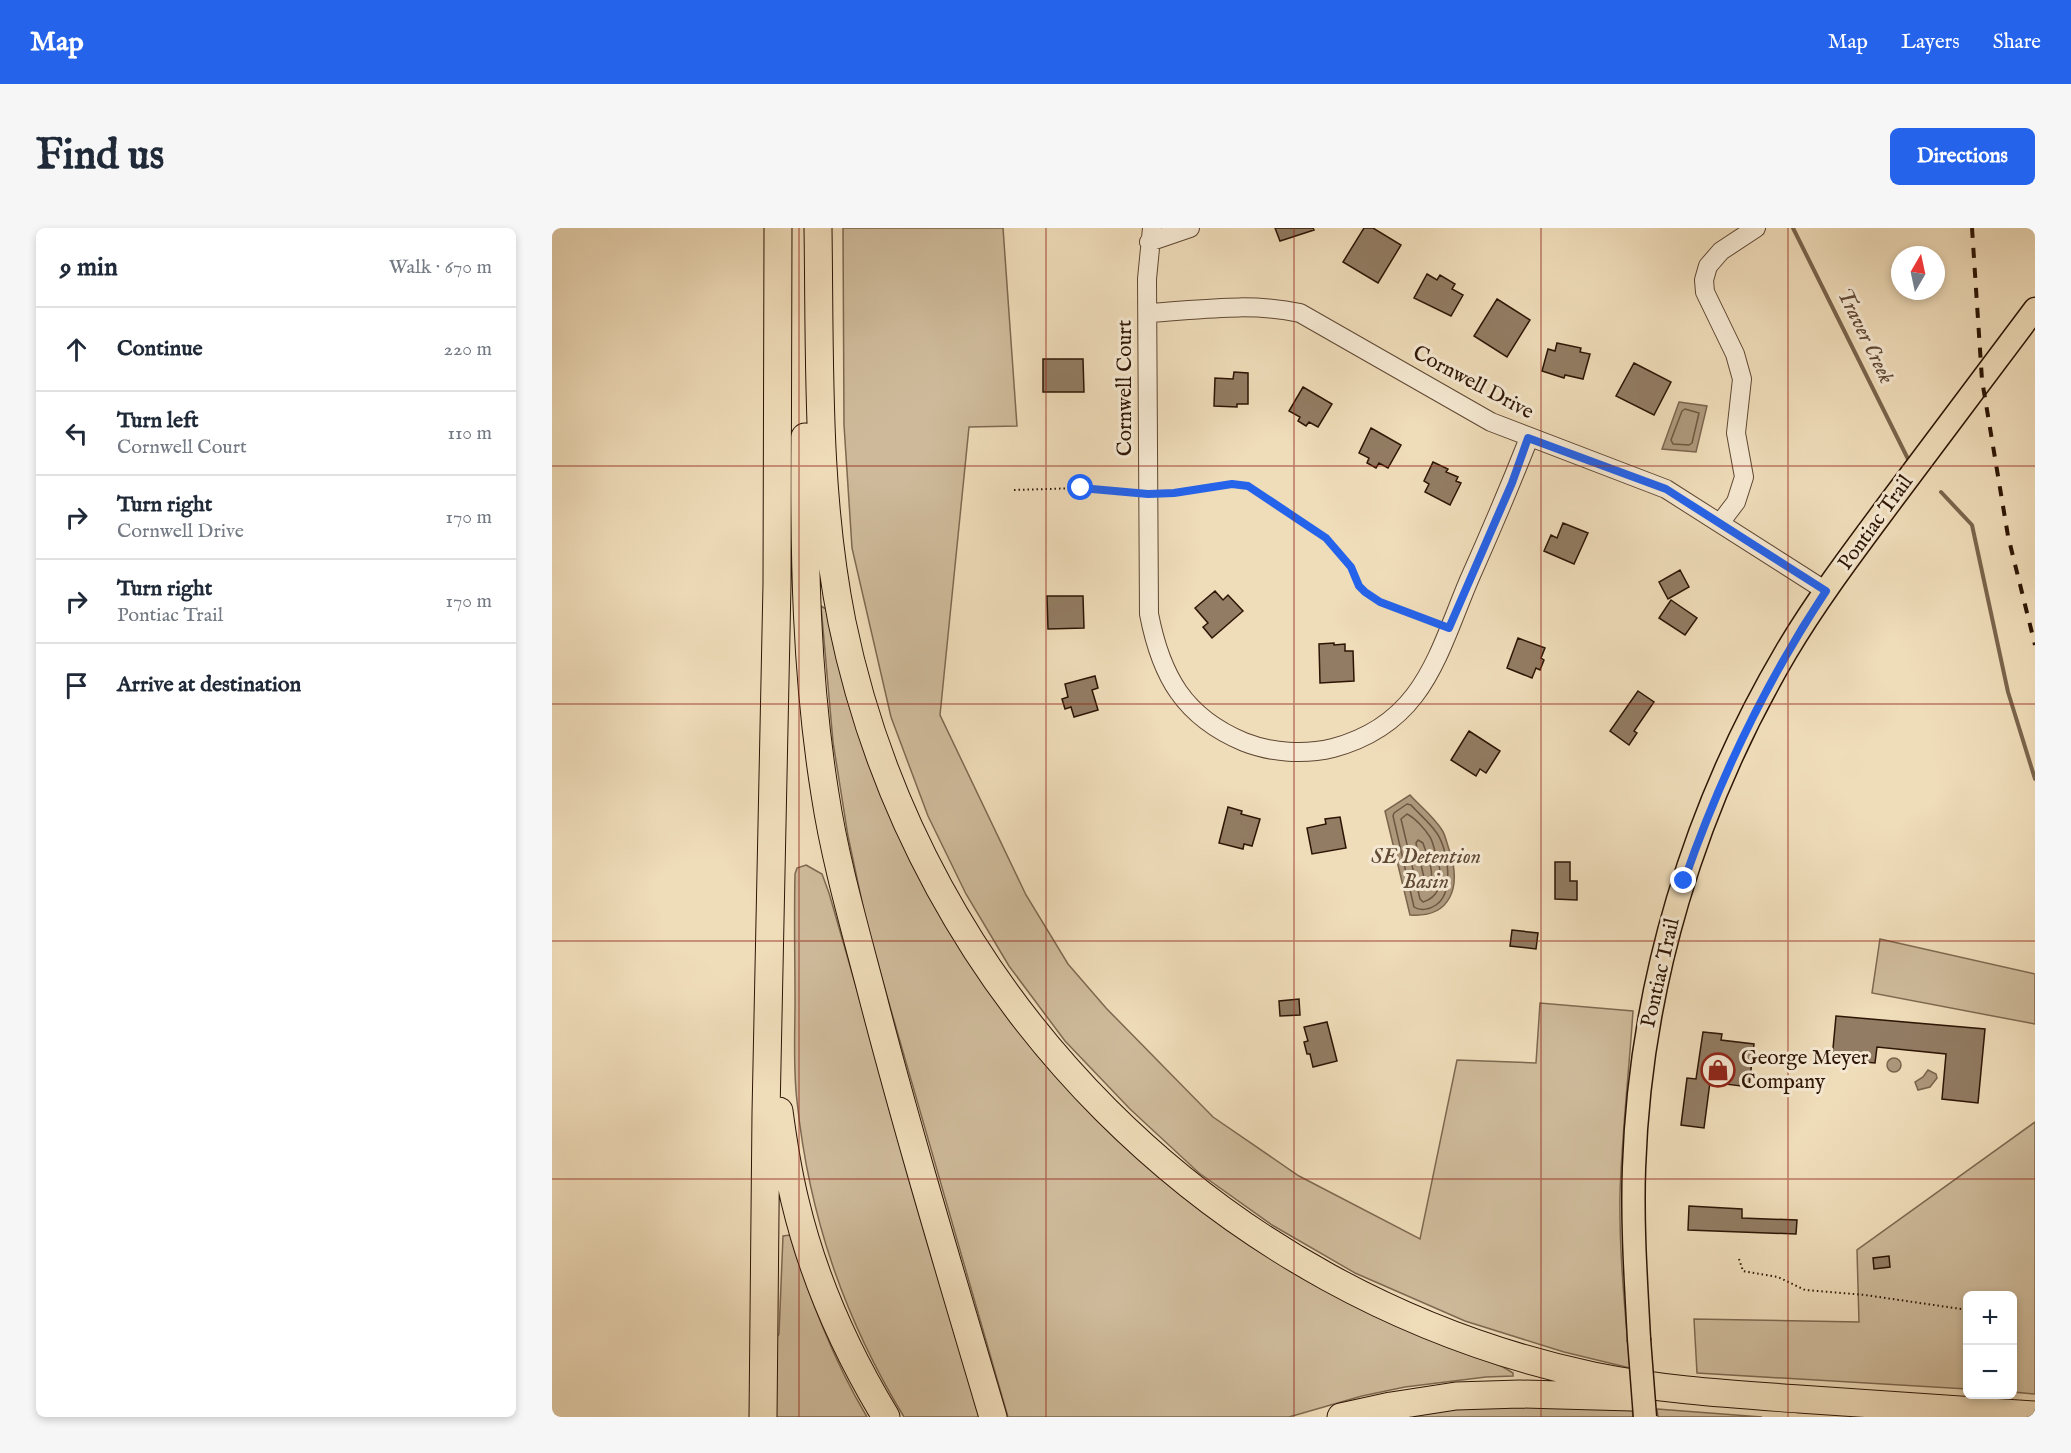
<!DOCTYPE html>
<meta charset="utf-8">
<style>
body{margin:0;font-family:"IM FELL English",serif;background:#f6f6f7;color:#1f2937}
.controls{position:absolute;right:18px;bottom:18px;display:grid;overflow:hidden;border-radius:9px;box-shadow:0 3px 9px #0003}
.controls button{width:54px;height:54px;display:grid;place-items:center;padding:0;border:0;border-bottom:2px solid #e0e1e3;background:#fff;color:#1f2937;font:30px sans-serif}
.compass{position:absolute;left:1339px;top:18px;width:54px;height:54px;border-radius:50%;background:#fff;box-shadow:0 3px 9px #0003;rotate:9deg}
.stop{position:absolute;width:18px;height:18px;margin:-14px;border:4px solid #2563eb;border-radius:50%;background:#fff}
.stop.end{background:#2563eb;border-color:#fff;box-shadow:0 2px 6px #0008}
.list{margin:0;padding:0;list-style:none}
h2{display:flex;justify-content:space-between;align-items:center;height:78px;margin:0;padding:0 24px;font-size:26px}
h2 small{font-size:20px;font-weight:400;color:#747a83}
.list li{display:grid;grid-template-columns:39px 1fr auto;gap:18px;align-items:center;box-sizing:border-box;height:84px;padding:0 24px;border-top:2px solid #e0e1e3}
.list b{display:block;font-size:22px;white-space:nowrap}
.list p{margin:0;font-size:20px;white-space:nowrap;color:#747a83}
.list em{font-size:20px;font-style:normal;color:#747a83}
.icon{flex:none;width:33px;height:33px;fill:none;stroke:currentColor;stroke-width:2;stroke-linecap:round;stroke-linejoin:round}
.map{position:relative;flex:none;width:1483px;height:1189px;overflow:hidden;border-radius:9px}
header{display:flex;align-items:center;gap:36px;box-sizing:border-box;height:84px;padding:0 30px;background:#2563eb;color:#fff}
header strong{font-size:28px}
nav{display:flex;gap:33px;margin-inline-start:auto;font-size:21px}
.intro{display:flex;align-items:center;justify-content:space-between;box-sizing:border-box;height:144px;padding:0 36px}
h1{margin:0;font-size:42px}
.button{padding:15px 27px;border-radius:9px;background:#2563eb;color:#fff;font-size:21px;font-weight:700}
main{display:flex;gap:36px;padding:0 36px}
aside{flex:1;background:#fff;border-radius:9px;box-shadow:0 3px 9px #0003}
.map>svg:first-child{display:block}
.green{fill:#ceba9a;stroke:#7e6850;stroke-width:1.5}
.water{fill:#ad987c;stroke:#7a644c;stroke-width:1.5}
.lines{fill:none;stroke-linecap:round;stroke-linejoin:round}
.shore{stroke:#6d5640;stroke-width:1.5}
.stream{stroke:#7a644c;stroke-width:4}
.building{fill:#927c63;stroke:#2d1505;stroke-width:1.5}
.minor-casing{stroke:#5e4732;stroke-width:20}
.major-casing{stroke:#2d1505;stroke-width:25}
.highway-casing{stroke:#2d1505;stroke-width:29}
.path{stroke:#2d1505;stroke-width:2;stroke-dasharray:1.5 3;stroke-linecap:butt}
.minor{stroke:#f5e8d2;stroke-width:18}
.major{stroke:#efdcb9;stroke-width:22}
.highway{stroke:#efdcb9;stroke-width:27}
.rail{stroke:#2d1505;stroke-width:4;stroke-dasharray:10 10;stroke-linecap:butt}
.major-bridge-casing{stroke:#2d1505;stroke-width:25;stroke-linecap:butt}
.major-bridge{stroke:#efdcb9;stroke-width:22}
.route{stroke:#2563eb;stroke-width:8}
.grid{fill:none;stroke:#8f2418;stroke-width:1.5;stroke-opacity:0.55}
.labels{text-anchor:middle;dominant-baseline:central;stroke-width:6;stroke-linejoin:round;paint-order:stroke}
.street-label{font-size:21px;fill:#2d1505;stroke:#f5e8d2}
.poi-label{font-size:21px;fill:#2d1505;stroke:#f5e8d2;text-anchor:start}
.water-label{font-size:22px;font-style:italic;fill:#604935;stroke:#f5e8d2}
</style>
<header>
<strong>Map</strong>
<nav><a>Map</a><a>Layers</a><a>Share</a></nav>
</header>
<div class="intro"><h1>Find us</h1><a class="button">Directions</a></div>
<main>
<aside>
<h2>9 min<small>Walk · 670 m</small></h2>
<ul class="list">
<li><svg class="icon" aria-label="ahead" viewBox="0 0 24 24"><path d="M12 20V5M6 11l6-6 6 6"/></svg><div><b>Continue</b></div><em>220 m</em></li>
<li><svg class="icon" aria-label="left" viewBox="0 0 24 24"><path d="M17 20v-9H6M10 6l-5 5 5 5"/></svg><div><b>Turn left</b><p>Cornwell Court</p></div><em>110 m</em></li>
<li><svg class="icon" aria-label="right" viewBox="0 0 24 24"><path d="M7 20v-9h11M14 6l5 5-5 5"/></svg><div><b>Turn right</b><p>Cornwell Drive</p></div><em>170 m</em></li>
<li><svg class="icon" aria-label="right" viewBox="0 0 24 24"><path d="M7 20v-9h11M14 6l5 5-5 5"/></svg><div><b>Turn right</b><p>Pontiac Trail</p></div><em>170 m</em></li>
<li><svg class="icon" aria-label="arrive" viewBox="0 0 24 24"><path d="M6 21V4h12l-3 4 3 4H6"/></svg><div><b>Arrive at destination</b></div></li>
</ul>
</aside>
<div class="map">
<svg width="1483" height="1189" viewBox="0 0 1483 1189">
<rect width="100%" height="100%" fill="#efdcb9"/>
<filter id="stains"><feTurbulence type="fractalNoise" baseFrequency=".00333" numOctaves="4"/><feColorMatrix values="0 0 0 0 .2 0 0 0 0 .09 0 0 0 0 .02 0 0 0 .5 -.17"/></filter>
<radialGradient id="worn" r=".72"><stop offset=".6" stop-color="#630" stop-opacity="0"/><stop offset="1" stop-color="#630" stop-opacity=".3"/></radialGradient>
<path class="green" d="M 291,0 L 451,0 L 465,198 L 417,199 L 388,487 L 474,667 L 516,736 L 554,780 L 661,889 L 747,948 L 868,1011 L 905,832 L 984,835 L 988,775 L 1081,783 C 1077,844 1070,904 1068,966 C 1067,1024 1073,1082 1078,1140 L 1012,1124 L 913,1093 L 803,1045 L 720,997 L 647,945 L 578,881 L 513,813 L 457,738 L 414,666 L 376,588 L 339,489 L 300,320 L 292,197 Z
M 269,378 L 274,381 C 285,428 296,475 312,520 C 398,754 547,935 765,1058 C 824,1091 888,1115 951,1139 L 961,1145 L 961,1148 L 934,1149 L 853,1159 L 810,1168 L 737,1189 L 456,1189 L 316,702 L 296,608 L 281,514 Z
M 254,637 L 270,646 L 277,665 L 428,1189 L 352,1189 C 292,1090 257,988 245,873 C 241,840 243,807 243,773 C 243,731 242,688 243,646 L 245,640 Z
M 1328,711 L 1483,746 L 1483,796 L 1320,765 Z
M 1483,894 L 1483,1166 L 1461,1164 L 1460,1068 L 1416,1068 L 1415,1161 L 1145,1145 L 1142,1091 L 1307,1094 L 1305,1022 Z
M 238,1007 C 258,1070 281,1132 315,1189 L 222,1189 L 224,1110 L 227,1106 L 231,1008 Z
M 926,1178 L 1080,1179 L 1081,1189 L 843,1189 Z
M 1105,1181 L 1210,1189 L 1106,1189 Z"/>
<path class="water" d="M 1127,174 L 1155,178 L 1144,224 L 1110,221 Z
M 858,567 C 868,578 882,589 890,602 C 894,608 895,617 898,624 C 909,659 899,690 858,687 L 833,583 Z
M1335 837a7 7 0 1 1 14 0a7 7 0 1 1-14 0Z
M 1376,842 L 1384,846 L 1385,850 L 1378,859 L 1366,862 L 1363,854 L 1371,849 Z"/>
<g class="lines">
<path class="shore" d="M 1133,181 L 1147,185 L 1140,215 L 1137,217 L 1121,216 L 1119,212 L 1130,183 Z
M 855,576 L 859,577 C 867,586 877,594 884,604 C 896,620 903,664 884,677 C 877,682 868,683 862,679 L 841,588 L 842,585 Z
M 855,586 C 863,590 873,601 878,609 C 881,614 882,621 884,626 C 890,644 893,667 871,674 L 868,671 L 849,591 Z
M 866,612 L 871,615 C 875,628 884,645 877,657 L 873,654 L 864,615 Z"/>
<path class="stream" d="M 1241,0 L 1356,231
M 1389,264 L 1420,297 L 1456,464 L 1483,551"/>
</g>
<path class="building" d="M 723,0 L 761,0 L 762,2 L 728,13 Z
M 812,0 L 821,0 L 849,17 L 826,55 L 791,34 Z
M 875,46 L 885,52 L 888,47 L 903,56 L 900,61 L 911,67 L 899,88 L 862,70 Z
M 945,71 L 978,92 L 955,129 L 922,108 Z
M 1005,115 L 1029,120 L 1028,124 L 1038,126 L 1031,151 L 1013,147 L 1012,150 L 990,143 L 996,121 L 1003,123 Z
M 491,131 L 531,131 L 532,164 L 491,164 Z
M 1082,135 L 1119,154 L 1102,187 L 1064,168 Z
M 682,144 L 696,145 L 696,176 L 685,176 L 685,179 L 662,178 L 663,150 L 681,151 Z
M 751,159 L 780,176 L 766,199 L 757,194 L 754,198 L 746,193 L 748,189 L 737,183 Z
M 819,200 L 849,217 L 836,240 L 827,235 L 824,240 L 815,235 L 817,230 L 807,225 Z
M 881,234 L 896,241 L 894,244 L 906,249 L 904,253 L 909,255 L 898,277 L 873,264 L 877,256 L 872,253 Z
M 1011,295 L 1036,305 L 1022,336 L 992,323 L 999,307 L 1005,310 Z
M 1128,342 L 1137,359 L 1116,371 L 1107,354 Z
M 663,363 L 671,372 L 676,367 L 691,383 L 660,410 L 651,399 L 656,395 L 643,380 Z
M 495,368 L 531,368 L 532,400 L 496,401 Z
M 1119,372 L 1145,390 L 1133,407 L 1107,390 Z
M 966,410 L 993,420 L 989,430 L 992,432 L 988,442 L 984,440 L 980,450 L 955,440 Z
M 782,415 L 782,417 L 793,416 L 793,423 L 801,423 L 802,453 L 768,455 L 767,416 Z
M 543,448 L 546,460 L 540,462 L 546,482 L 522,489 L 519,479 L 513,481 L 510,471 L 516,469 L 513,456 Z
M 1086,463 L 1102,474 L 1082,503 L 1085,505 L 1077,517 L 1058,503 Z
M 917,503 L 948,523 L 934,545 L 928,541 L 924,548 L 899,532 Z
M 676,579 L 690,583 L 689,586 L 708,591 L 700,618 L 692,616 L 691,621 L 667,615 Z
M 788,589 L 794,620 L 760,626 L 755,600 L 774,596 L 773,591 Z
M 1003,634 L 1018,634 L 1018,653 L 1025,653 L 1025,672 L 1003,671 Z
M 960,702 L 986,705 L 984,721 L 958,718 Z
M 747,771 L 748,787 L 728,788 L 727,773 Z
M 1284,788 L 1433,801 L 1426,875 L 1390,871 L 1394,826 L 1325,819 L 1323,835 L 1280,831 Z
M 775,794 L 785,833 L 761,839 L 758,826 L 755,826 L 752,814 L 756,813 L 752,799 Z
M 1151,804 L 1170,806 L 1169,812 L 1202,816 L 1197,859 L 1158,854 L 1152,900 L 1129,897 L 1135,850 L 1144,851 Z
M 1137,978 L 1190,981 L 1190,990 L 1245,992 L 1244,1006 L 1136,1002 Z
M 1337,1028 L 1338,1039 L 1322,1041 L 1321,1030 Z"/>
<g class="lines">
<defs>
<path id="minor" d="M 600,0 L 595,51 L 597,386 C 609,448 632,489 692,514 C 720,525 753,527 781,520 C 871,496 885,428 917,352 C 938,305 958,258 977,210
M 597,14 L 638,0
M 596,85 C 646,82 698,74 748,85 L 939,194 L 1114,261 L 1274,363
M 1168,295 L 1184,274 L 1192,249 L 1184,205 L 1190,151 L 1183,126 L 1153,64 L 1152,52 L 1156,38 L 1169,23 L 1204,0"/>
<path id="major" d="M 1087,1111 C 1084,1054 1080,997 1082,940 C 1088,758 1142,580 1234,424 C 1266,370 1305,319 1342,269 C 1389,206 1436,144 1483,81"/>
<path id="highway" d="M 266,0 C 268,131 264,265 290,394 C 367,770 666,1068 1041,1148 C 1109,1162 1178,1166 1247,1171 C 1325,1176 1404,1181 1483,1187
M 253,209 C 252,328 254,448 273,566 C 283,632 302,697 319,762 C 356,905 399,1047 441,1189
M 227,883 C 231,913 236,944 243,973 C 261,1049 294,1123 334,1189
M 211,1189 L 214,885 L 225,356 L 226,0
M 789,1189 L 839,1178 L 904,1168 L 968,1166 L 1080,1169"/>
</defs>
<use href="#minor" class="minor-casing"/>
<use href="#major" class="major-casing"/>
<use href="#highway" class="highway-casing"/>
<path class="path" d="M 462,262 L 529,260 L 582,265
M 611,266 L 680,256 L 696,258 L 775,310 L 799,339 L 807,358 L 813,364 L 828,373 L 883,395
M 1187,1031 L 1191,1043 L 1226,1049 L 1253,1062 L 1313,1067 L 1416,1082"/>
<use href="#minor" class="minor"/>
<use href="#major" class="major"/>
<use href="#highway" class="highway"/>
<path class="rail" d="M 1420,0 L 1430,152 L 1456,308 L 1483,417"/>
<defs>
<path id="major-bridge" d="M 1087,1111 L 1093,1189"/>
</defs>
<use href="#major-bridge" class="major-bridge-casing"/>
<use href="#major-bridge" class="major-bridge"/>
</g>
<g class="lines">
<path class="route" d="M 529,260 L 596,266 L 622,265 L 680,256 L 696,258 L 774,310 L 799,339 L 807,358 L 813,364 L 828,374 L 897,400 L 960,255 L 976,210 L 1114,261 L 1274,363 C 1213,455 1168,549 1132,653"/>
</g>
<path class="grid" d="M 247,0 L 247,1189M 494,0 L 494,1189M 742,0 L 742,1189M 989,0 L 989,1189M 1236,0 L 1236,1189M 0,238 L 1483,238M 0,476 L 1483,476M 0,713 L 1483,713M 0,951 L 1483,951"/>
<defs>
<symbol id="shop-ring" viewBox="-11 -11 22 22"><circle r="9.5" fill="#f5e8d2" stroke="#8f2418" stroke-width="1.5"/><path d="M-5-2.5h2.3a2.7 3.5 0 0 1 5.4 0H5L5.5 6h-11ZM-1.5-2.5h3a1.5 2.3 0 0 0-3 0Z" fill="#8f2418"/></symbol>
</defs>
<g fill-rule="evenodd">
<use href="#shop-ring" x="1147" y="823" width="38" height="38"/>
</g>
<g class="labels">
<g class="street-label">
<text transform="translate(921 155) rotate(28)">Cornwell Drive</text>
<text transform="translate(573 160) rotate(-90)">Cornwell Court</text>
<text transform="translate(1324 295) rotate(-54)">Pontiac Trail</text>
<text transform="translate(1109 745) rotate(-77)">Pontiac Trail</text>
</g>
<g class="poi-label">
<text x="1189" y="830">George Meyer<tspan x="1189" dy="24">Company</tspan></text>
</g>
<g class="water-label">
<text transform="translate(1313 108) rotate(64)">Traver Creek</text>
<text x="874" y="629">SE Detention<tspan x="874" dy="25">Basin</tspan></text>
</g>
</g>
<rect width="100%" height="100%" filter="url(#stains)"/>
<rect width="100%" height="100%" fill="url(#worn)"/>
</svg>
<div class="controls">
<button>+</button>
<button>−</button>
</div>
<svg class="compass" viewBox="-18 -18 36 36"><path d="M0-13l5 13h-10z" fill="#e53935"/><path d="M0 13l5-13h-10z" fill="#747a83"/></svg>
<div class="stop" style="left:529px;top:260px"></div>
<div class="stop end" style="left:1132px;top:653px"></div>
</div>
</main>
